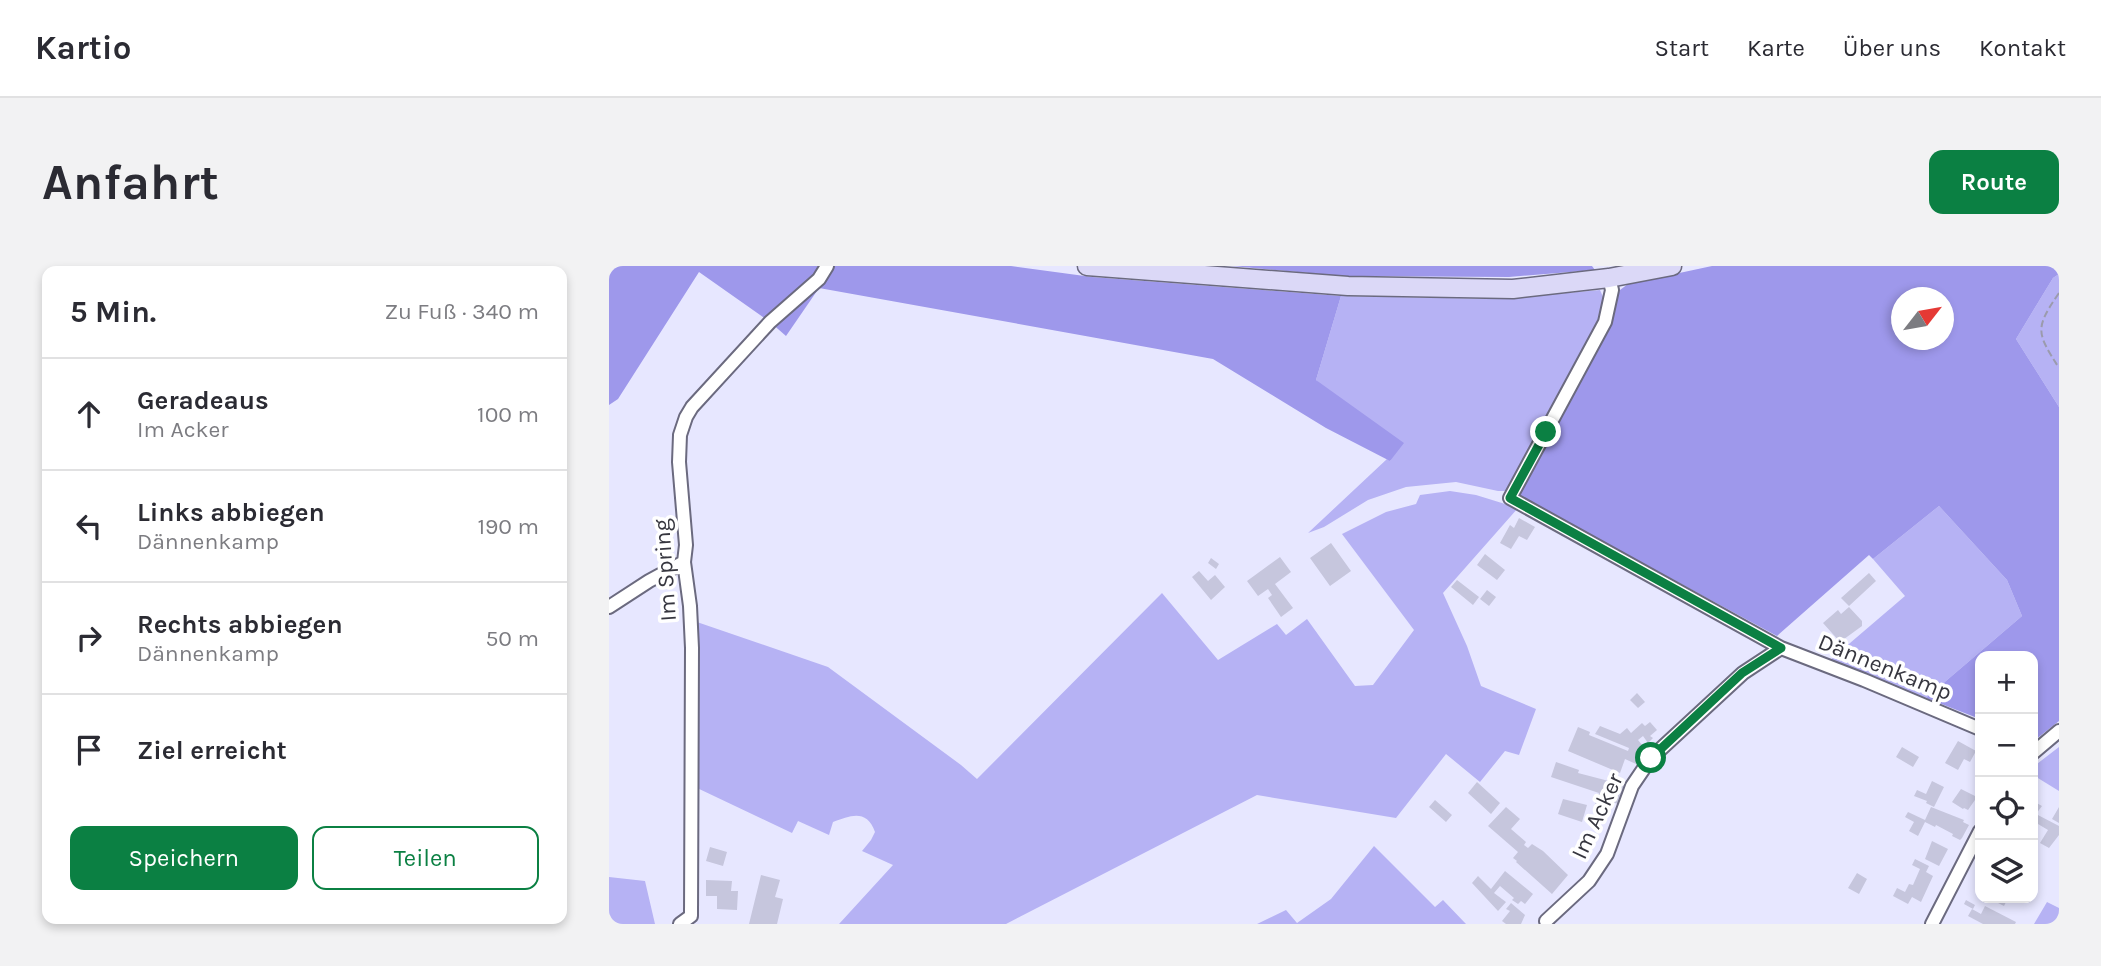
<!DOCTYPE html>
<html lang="de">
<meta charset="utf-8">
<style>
body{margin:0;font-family:Karla,sans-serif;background:#f2f2f3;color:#2b2b33}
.controls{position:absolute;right:21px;bottom:21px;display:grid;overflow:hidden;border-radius:14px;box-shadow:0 4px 10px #0003}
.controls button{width:63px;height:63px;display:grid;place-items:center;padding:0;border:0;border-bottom:2px solid #e1e1e2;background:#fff;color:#2b2b33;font:35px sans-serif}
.compass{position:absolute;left:1282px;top:21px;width:63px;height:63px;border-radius:50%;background:#fff;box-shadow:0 4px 10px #0003;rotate:59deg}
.stop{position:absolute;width:21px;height:21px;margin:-16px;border:5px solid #0b8043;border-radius:50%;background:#fff}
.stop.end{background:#0b8043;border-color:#fff;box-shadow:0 2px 7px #0008}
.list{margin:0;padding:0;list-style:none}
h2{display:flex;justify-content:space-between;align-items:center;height:91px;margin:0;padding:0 28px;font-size:30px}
h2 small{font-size:23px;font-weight:400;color:#7c7c81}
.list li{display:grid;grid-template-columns:46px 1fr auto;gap:21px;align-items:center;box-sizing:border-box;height:112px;padding:0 28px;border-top:2px solid #e1e1e2}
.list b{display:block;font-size:26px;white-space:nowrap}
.list p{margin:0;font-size:23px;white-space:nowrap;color:#7c7c81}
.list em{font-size:23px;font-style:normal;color:#7c7c81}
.actions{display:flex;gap:14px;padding:21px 28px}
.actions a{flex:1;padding:16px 0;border:2px solid #0b8043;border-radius:14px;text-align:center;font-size:24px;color:#0b8043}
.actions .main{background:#0b8043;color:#fff}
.icon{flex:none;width:38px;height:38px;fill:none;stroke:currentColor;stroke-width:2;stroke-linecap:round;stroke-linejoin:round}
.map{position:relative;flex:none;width:1450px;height:658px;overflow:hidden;border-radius:14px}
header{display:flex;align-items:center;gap:42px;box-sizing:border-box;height:98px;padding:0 35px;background:#fff;border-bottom:2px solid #e1e1e2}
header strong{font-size:33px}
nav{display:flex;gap:38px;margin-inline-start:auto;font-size:24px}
.intro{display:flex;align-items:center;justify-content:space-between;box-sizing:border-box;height:168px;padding:0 42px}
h1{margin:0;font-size:49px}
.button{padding:18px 32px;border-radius:14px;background:#0b8043;color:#fff;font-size:24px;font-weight:700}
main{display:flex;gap:42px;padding:0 42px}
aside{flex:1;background:#fff;border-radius:14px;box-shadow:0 4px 10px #0003}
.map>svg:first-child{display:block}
.green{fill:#b6b2f4}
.forest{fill:#9e98eb;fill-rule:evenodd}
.building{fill:#c6c6dd}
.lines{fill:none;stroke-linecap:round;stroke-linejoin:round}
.street-casing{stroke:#6b6a7f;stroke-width:16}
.secondary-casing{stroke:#6b6a7f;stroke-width:21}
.path{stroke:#9b9bad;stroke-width:2;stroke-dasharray:7 3.5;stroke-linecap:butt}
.street{stroke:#fff;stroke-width:12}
.secondary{stroke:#dbd8f7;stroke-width:18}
.route{stroke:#0b8043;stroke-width:9}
.labels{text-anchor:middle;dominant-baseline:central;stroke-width:7;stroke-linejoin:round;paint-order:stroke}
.street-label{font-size:23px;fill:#36363f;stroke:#fff}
</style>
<header>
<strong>Kartio</strong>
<nav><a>Start</a><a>Karte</a><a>Über uns</a><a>Kontakt</a></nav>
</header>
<div class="intro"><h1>Anfahrt</h1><a class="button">Route</a></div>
<main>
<aside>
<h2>5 Min.<small>Zu Fuß · 340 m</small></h2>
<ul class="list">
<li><svg class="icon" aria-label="ahead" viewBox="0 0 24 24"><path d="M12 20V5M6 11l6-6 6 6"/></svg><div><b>Geradeaus</b><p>Im Acker</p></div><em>100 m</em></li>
<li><svg class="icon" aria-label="left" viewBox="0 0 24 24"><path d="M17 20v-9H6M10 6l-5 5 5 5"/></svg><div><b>Links abbiegen</b><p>Dännenkamp</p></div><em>190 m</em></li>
<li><svg class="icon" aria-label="right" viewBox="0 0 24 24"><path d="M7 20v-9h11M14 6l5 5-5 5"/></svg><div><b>Rechts abbiegen</b><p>Dännenkamp</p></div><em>50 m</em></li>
<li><svg class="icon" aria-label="arrive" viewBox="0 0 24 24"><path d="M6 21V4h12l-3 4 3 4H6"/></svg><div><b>Ziel erreicht</b></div></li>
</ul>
<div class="actions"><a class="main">Speichern</a><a>Teilen</a></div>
</aside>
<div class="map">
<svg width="1450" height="658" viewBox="0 0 1450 658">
<rect width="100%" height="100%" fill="#e7e7ff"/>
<path class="green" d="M 1450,8 L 1450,141 L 1407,73 L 1444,12 Z
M 991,24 L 998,40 L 898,225 L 889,225 L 847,216 L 797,221 L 759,234 L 715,261 L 699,267 L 778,193 L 782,195 L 707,114 L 732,30 L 889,33 Z
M 841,225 L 867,229 L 909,242 L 834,327 L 858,380 L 872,420 L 927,443 L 910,489 L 896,485 L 871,516 L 837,488 L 787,552 L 648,529 L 397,658 L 230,658 L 284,599 L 253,585 L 262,574 L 266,566 C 258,543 242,549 224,556 L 220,569 L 189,555 L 183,567 L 86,521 L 85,355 L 219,401 L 352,499 L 368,513 L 553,327 L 609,394 L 668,358 L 677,369 L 698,353 L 746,420 L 764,419 L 805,364 L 733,268 L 777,246 L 807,238 L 811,229 Z
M 1330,240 L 1398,314 L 1413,350 L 1317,432 L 1220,395 L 1296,330 L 1264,293 Z
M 1450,481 L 1450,525 L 1424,509 L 1424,501 Z
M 765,580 L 826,641 L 834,634 L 857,658 L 648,658 L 677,644 L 688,657 L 722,633 Z
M 0,611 L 36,615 L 46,658 L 0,658 Z
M 1438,636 L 1450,642 L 1450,658 L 1425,658 Z"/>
<path class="forest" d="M 0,0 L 402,0 L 483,11 L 732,30 L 707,114 L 795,177 L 781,195 L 717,162 L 604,93 L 210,22 L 177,70 L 161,56 L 90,6 L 9,133 L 0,139 Z
M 623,0 L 983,0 L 986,4 L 900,11 L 733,10 Z
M 1103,0 L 1450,0 L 1450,8 L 1444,12 L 1407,73 L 1450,141 L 1450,455 L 1426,474 L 1424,474 L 1424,390 L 1371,390 L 1371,453 L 1317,432 L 1413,350 L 1398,314 L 1330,240 L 1264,293 L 1260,289 L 1168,370 L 908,229 L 1000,57 L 1011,24 L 1019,18 ZM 1293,32 L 1335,32 L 1335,74 L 1293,74 Z"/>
<path class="building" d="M 910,252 L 926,261 L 918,274 L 910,270 L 902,283 L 891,277 L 901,259 L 905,262 Z
M 722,277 L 742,305 L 721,320 L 701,292 Z
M 876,288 L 896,304 L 888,314 L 868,299 Z
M 671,291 L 682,306 L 666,318 L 684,342 L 672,351 L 659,332 L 663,329 L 659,323 L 649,330 L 638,315 Z
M 602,292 L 610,298 L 607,303 L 599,297 Z
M 590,305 L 599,315 L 606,309 L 616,321 L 602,334 L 583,311 Z
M 1260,307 L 1267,315 L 1240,340 L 1232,332 Z
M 848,314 L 870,331 L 864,339 L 842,321 Z
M 878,324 L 887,331 L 880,340 L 871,333 Z
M 1240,341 L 1253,355 L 1253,360 L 1231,376 L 1214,357 L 1229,344 L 1232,348 Z
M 1028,427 L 1036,436 L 1029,442 L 1021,434 Z
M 1041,456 L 1048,464 L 1041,470 L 1044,472 L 1039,477 L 1034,470 L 1029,474 L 1039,486 L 1036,489 L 1032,487 L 1027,498 L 1016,493 L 1011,507 L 959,485 L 969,461 L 981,466 L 980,469 L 1019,485 L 1020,482 L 986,468 L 991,460 L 1011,468 L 1018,462 L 1022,467 L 1033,457 L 1036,460 Z
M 1349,475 L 1367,485 L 1361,496 L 1355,493 L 1349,504 L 1336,497 Z
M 1293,481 L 1310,491 L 1304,501 L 1287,491 Z
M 947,496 L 970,504 L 969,507 L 1015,519 L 1009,538 L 1003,536 L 999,549 L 984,544 L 990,527 L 942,511 Z
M 1323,515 L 1335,521 L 1325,541 L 1317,537 L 1318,535 L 1305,530 L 1308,524 L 1317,528 Z
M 868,516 L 891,537 L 882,548 L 859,527 Z
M 1352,523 L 1368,531 L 1359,544 L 1355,542 L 1354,543 L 1343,536 Z
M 954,533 L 978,539 L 973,556 L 949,548 Z
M 826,534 L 843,549 L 837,556 L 820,541 Z
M 1424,535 L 1433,540 L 1427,548 L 1450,560 L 1450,569 L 1440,582 L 1431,577 L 1439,564 L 1424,555 Z
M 897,541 L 911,553 L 902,563 L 917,576 L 915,579 L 919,582 L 923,578 L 934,585 L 959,609 L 943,628 L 907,596 L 908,595 L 904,592 L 909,586 L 879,560 Z
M 1322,541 L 1355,554 L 1354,556 L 1360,559 L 1353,572 L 1351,574 L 1343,570 L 1344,568 L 1327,559 L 1326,561 L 1316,556 L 1309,570 L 1300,565 L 1305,556 L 1296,551 L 1299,546 L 1316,554 Z
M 1450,541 L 1450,557 L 1443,553 Z
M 1323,575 L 1339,583 L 1330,600 L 1316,593 Z
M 101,581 L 118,586 L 114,600 L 97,595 Z
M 1306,593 L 1320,600 L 1317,606 L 1324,610 L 1312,636 L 1303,631 L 1299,638 L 1284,630 L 1288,622 L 1296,626 L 1300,618 L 1304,619 L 1311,603 L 1303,599 Z
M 896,605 L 924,628 L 916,638 L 912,635 L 909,638 L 903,634 L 905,632 L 891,620 L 885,627 L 897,636 L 889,645 L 863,617 L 869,610 L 882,623 Z
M 1248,607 L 1258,613 L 1250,628 L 1239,622 Z
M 152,609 L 171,614 L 166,631 L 174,633 L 168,658 L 140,658 Z
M 97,614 L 123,615 L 122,625 L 129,625 L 128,644 L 108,643 L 108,630 L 97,630 Z
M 1379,632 L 1399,632 L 1395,640 Z
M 1357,634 L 1366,639 L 1364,643 L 1355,638 Z
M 902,637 L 916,649 L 912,658 L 897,658 L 893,655 L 901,645 L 897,643 Z
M 1376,640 L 1407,656 L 1406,658 L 1374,658 L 1359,650 L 1363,643 L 1372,648 Z"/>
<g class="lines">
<defs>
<path id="street" d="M 1000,12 L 1003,24 L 996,56 L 901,232 L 1172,382 L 1255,414 L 1371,463
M 0,341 L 40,315 L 75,296
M 1424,487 L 1450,465
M 937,655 L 980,615 L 998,588 L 1023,520 L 1042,492 L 1134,407 L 1172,382
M 71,658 L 82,650 L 83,382 L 81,340 L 75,296 L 77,279 L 70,196 L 71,169 L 77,151 L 83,141 L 161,56 L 210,13 L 218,0
M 1323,658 L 1371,565"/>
<path id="secondary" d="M 478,0 L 739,20 L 904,23 L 1000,12 L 1063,0"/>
</defs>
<use href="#street" class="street-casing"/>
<use href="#secondary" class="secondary-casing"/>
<path class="path" d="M 1450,27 C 1425,63 1428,67 1450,102"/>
<use href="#street" class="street"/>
<use href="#secondary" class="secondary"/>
</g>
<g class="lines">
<path class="route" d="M 937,166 L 901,232 L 1172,382 L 1133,407 L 1042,492"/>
</g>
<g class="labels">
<g class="street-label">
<text transform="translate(56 304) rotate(-94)">Im Spring</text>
<text transform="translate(1276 401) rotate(22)">Dännenkamp</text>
<text transform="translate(988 550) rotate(-65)">Im Acker</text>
</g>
</g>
</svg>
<div class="controls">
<button>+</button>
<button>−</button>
<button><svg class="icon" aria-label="locate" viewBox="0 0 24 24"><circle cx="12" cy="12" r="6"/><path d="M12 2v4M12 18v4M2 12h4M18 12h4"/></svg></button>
<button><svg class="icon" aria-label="layers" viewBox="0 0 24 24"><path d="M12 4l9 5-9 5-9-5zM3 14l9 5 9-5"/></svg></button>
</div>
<svg class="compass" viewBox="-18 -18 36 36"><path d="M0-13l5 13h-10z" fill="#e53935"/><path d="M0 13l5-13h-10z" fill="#7c7c81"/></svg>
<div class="stop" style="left:1042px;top:492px"></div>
<div class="stop end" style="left:937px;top:166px"></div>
</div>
</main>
